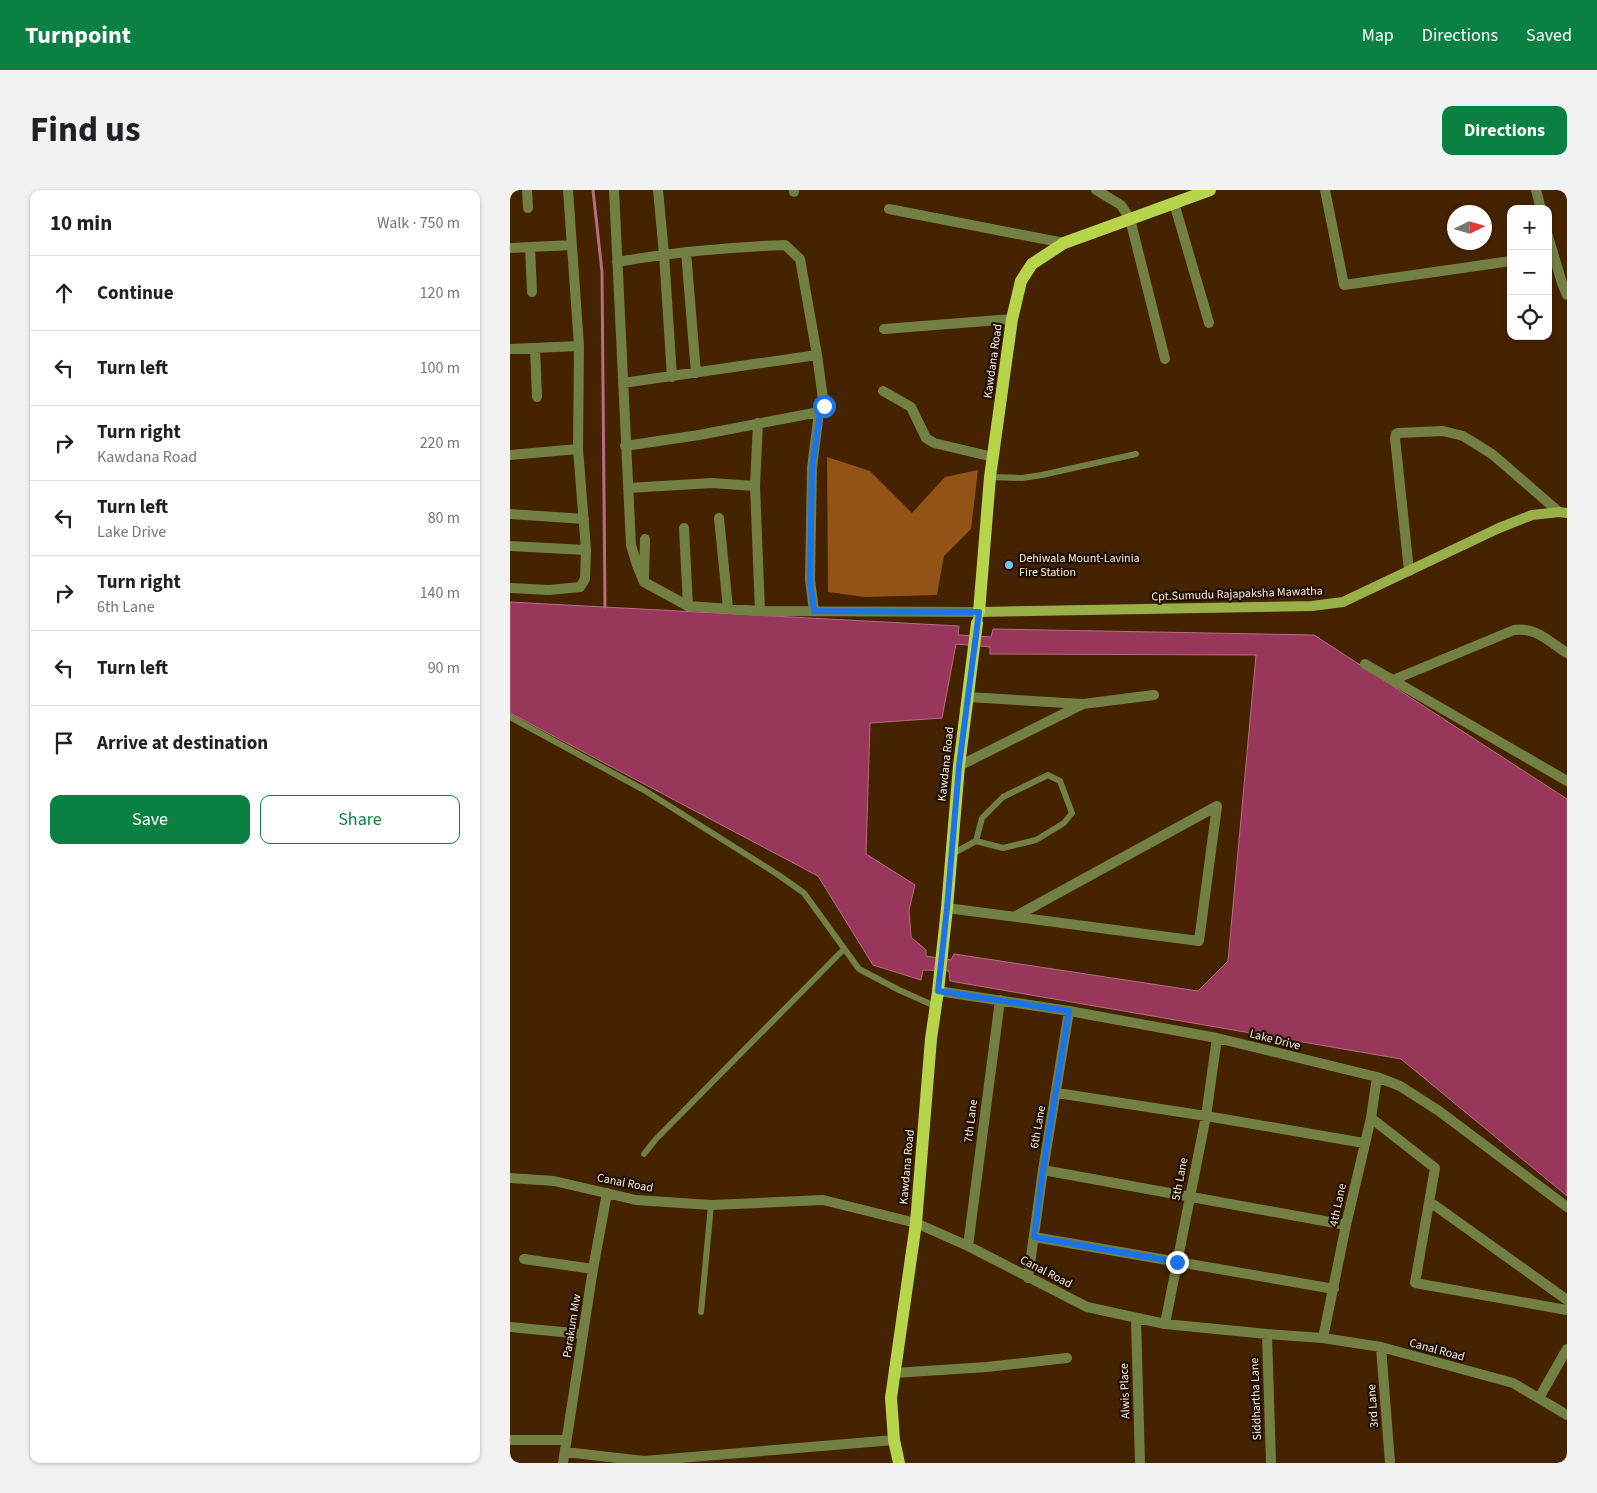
<!DOCTYPE html>
<meta charset="utf-8">
<style>
body{margin:0;font-family:"Source Sans 3",sans-serif;background:#f2f2f2;color:#202124}
.controls{position:absolute;right:15px;top:15px;display:grid;overflow:hidden;border-radius:10px;box-shadow:0 1px 4px #0004}
.controls button{width:45px;height:45px;display:grid;place-items:center;padding:0;border:0;border-bottom:1px solid #e0e0e0;background:#fff;color:#202124;font:25px sans-serif}
.compass{position:absolute;left:937px;top:15px;width:45px;height:45px;border-radius:50%;background:#fff;box-shadow:0 1px 4px #0004;rotate:85deg}
.stop{position:absolute;width:15px;height:15px;margin:-11px;border:4px solid #1a73e8;border-radius:50%;background:#fff}
.stop.end{background:#1a73e8;border-color:#fff;box-shadow:0 1px 5px #0008}
.list{margin:0;padding:0;list-style:none}
h2{display:flex;justify-content:space-between;align-items:center;height:65px;margin:0;padding:0 20px;font-size:21px}
h2 small{font-size:16px;font-weight:400;color:#757577}
.list li{display:grid;grid-template-columns:32px 1fr auto;gap:15px;align-items:center;box-sizing:border-box;height:75px;padding:0 20px;border-top:1px solid #e0e0e0}
.list b{display:block;font-size:19px;white-space:nowrap}
.list p{margin:0;font-size:16px;white-space:nowrap;color:#757577}
.list em{font-size:16px;font-style:normal;color:#757577}
.actions{display:flex;gap:10px;padding:15px 20px}
.actions a{flex:1;padding:11px 0;border:1px solid #0b8043;border-radius:10px;text-align:center;font-size:18px;color:#0b8043}
.actions .main{background:#0b8043;color:#fff}
.icon{flex:none;width:28px;height:28px;fill:none;stroke:currentColor;stroke-width:2;stroke-linecap:round;stroke-linejoin:round}
.map{position:relative;flex:none;width:1057px;height:1273px;overflow:hidden;border-radius:10px}
header{display:flex;align-items:center;gap:30px;box-sizing:border-box;height:70px;padding:0 25px;background:#0b8043;color:#fff}
header strong{font-size:24px}
nav{display:flex;gap:28px;margin-inline-start:auto;font-size:18px}
.intro{display:flex;align-items:center;justify-content:space-between;box-sizing:border-box;height:120px;padding:0 30px}
h1{margin:0;font-size:35px}
.button{padding:12px 22px;border-radius:10px;background:#0b8043;color:#fff;font-size:18px;font-weight:700}
main{display:flex;gap:30px;padding:0 30px}
aside{flex:1;background:#fff;border-radius:10px;box-shadow:0 1px 4px #0004}
.map>svg:first-child{display:block}
.forest{fill:#915416}
.water{fill:#98365b;stroke:#b66d84;fill-rule:evenodd}
.lines{fill:none;stroke-linecap:round;stroke-linejoin:round}
.stream{stroke:#b66d84;stroke-width:3}
.service{stroke:#728143;stroke-width:6}
.minor{stroke:#728143;stroke-width:10}
.secondary{stroke:#99b049;stroke-width:10}
.primary{stroke:#b7d54a;stroke-width:12}
.route{stroke:#1a73e8;stroke-width:6}
.poi-dot{fill:#74c0f6;stroke:#201104;stroke-width:2}
.labels{text-anchor:middle;dominant-baseline:central;stroke-width:4.5;stroke-linejoin:round;paint-order:stroke}
.street-label{font-size:12px;fill:#fdeee3;stroke:#201104}
.poi-label{font-size:12px;fill:#fdeee3;stroke:#201104;text-anchor:start}
</style>
<header>
<strong>Turnpoint</strong>
<nav><a>Map</a><a>Directions</a><a>Saved</a></nav>
</header>
<div class="intro"><h1>Find us</h1><a class="button">Directions</a></div>
<main>
<aside>
<h2>10 min<small>Walk · 750 m</small></h2>
<ul class="list">
<li><svg class="icon" aria-label="ahead" viewBox="0 0 24 24"><path d="M12 20V5M6 11l6-6 6 6"/></svg><div><b>Continue</b></div><em>120 m</em></li>
<li><svg class="icon" aria-label="left" viewBox="0 0 24 24"><path d="M17 20v-9H6M10 6l-5 5 5 5"/></svg><div><b>Turn left</b></div><em>100 m</em></li>
<li><svg class="icon" aria-label="right" viewBox="0 0 24 24"><path d="M7 20v-9h11M14 6l5 5-5 5"/></svg><div><b>Turn right</b><p>Kawdana Road</p></div><em>220 m</em></li>
<li><svg class="icon" aria-label="left" viewBox="0 0 24 24"><path d="M17 20v-9H6M10 6l-5 5 5 5"/></svg><div><b>Turn left</b><p>Lake Drive</p></div><em>80 m</em></li>
<li><svg class="icon" aria-label="right" viewBox="0 0 24 24"><path d="M7 20v-9h11M14 6l5 5-5 5"/></svg><div><b>Turn right</b><p>6th Lane</p></div><em>140 m</em></li>
<li><svg class="icon" aria-label="left" viewBox="0 0 24 24"><path d="M17 20v-9H6M10 6l-5 5 5 5"/></svg><div><b>Turn left</b></div><em>90 m</em></li>
<li><svg class="icon" aria-label="arrive" viewBox="0 0 24 24"><path d="M6 21V4h12l-3 4 3 4H6"/></svg><div><b>Arrive at destination</b></div></li>
</ul>
<div class="actions"><a class="main">Save</a><a>Share</a></div>
</aside>
<div class="map">
<svg width="1057" height="1273" viewBox="0 0 1057 1273">
<rect width="100%" height="100%" fill="#452200"/>
<path class="forest" d="M 317,267 L 360,281 L 402,323 L 435,287 L 468,280 L 461,339 L 434,366 L 427,405 L 355,407 L 318,402 Z"/>
<path class="water" d="M 0,412 L 449,436 L 448,445 L 481,447 L 483,439 L 804,445 L 1057,609 L 1057,1006 L 891,869 L 440,791 L 439,781 L 413,780 L 411,790 L 363,775 L 308,686 L 0,523 ZM 446,454 L 480,457 L 480,464 L 746,465 L 718,771 L 688,801 L 444,764 L 441,770 L 416,766 L 416,760 L 401,747 L 399,720 L 405,695 L 356,664 L 360,533 L 432,528 Z"/>
<g class="lines">
<path class="stream" d="M 83,0 L 92,82 L 95,417"/>
<path class="service" d="M 480,287 L 512,288 L 532,285 L 626,264
M 0,527 L 134,600 L 267,684 L 294,703 L 349,779 L 389,800 L 425,816
M 442,664 L 466,651 L 493,658 L 526,650 L 554,633 L 562,623 L 550,591 L 538,585 L 493,607 L 472,628 L 466,651
M 134,964 L 146,949 L 334,759
M 191,1122 L 201,1015"/>
<path class="minor" d="M 17,0 L 18,18
M 104,0 L 121,355 L 127,375 L 134,392 L 178,416 L 250,421 L 469,422
M 148,0 L 154,64 L 162,187
M 284,0 L 284,2
M 586,0 L 611,15 L 620,29 L 655,169
M 815,0 L 834,95 L 1001,71
M 1026,0 L 1031,19
M 664,13 L 699,133
M 379,19 L 554,53
M 1038,46 L 1052,93 L 1057,105
M 20,57 L 22,102
M 0,58 L 62,55
M 176,62 L 186,183
M 107,72 C 163,62 218,57 275,55 L 290,69 L 307,165 L 314,216 L 309,222 L 302,278 L 300,390 L 304,421
M 374,139 L 502,129
M 25,158 L 27,207
M 0,159 L 69,156
M 113,193 L 307,165
M 373,201 L 401,217 L 416,248 L 424,253 L 483,267
M 248,233 L 245,296 L 250,421
M 115,256 L 189,245 L 309,222
M 0,265 L 68,259
M 118,298 L 202,293 L 245,296
M 0,324 L 74,329
M 209,328 L 218,418
M 174,338 L 178,416
M 0,356 L 76,360
M 899,381 L 885,248 L 886,244 L 888,243 L 933,241 L 953,246 L 982,264 L 1049,322
M 134,389 L 135,349
M 0,398 L 39,400 L 70,397 L 75,389 L 76,360 L 68,259 L 69,156 L 58,0
M 855,474 L 1057,591
M 883,490 L 1004,440 C 1027,437 1039,452 1057,463
M 458,507 L 572,514
M 449,576 L 573,514 L 644,505
M 437,718 L 689,751 L 707,616 L 506,726
M 428,801 L 559,821 L 707,848 L 867,887 L 890,896 L 929,921 L 1057,1017
M 547,903 L 696,926 L 854,953
M 861,928 L 925,978 L 905,1093 L 1057,1120
M 533,980 L 836,1035
M 0,988 L 44,991 L 126,1010 L 201,1015 L 313,1010 L 406,1033 L 458,1056 L 577,1117 L 655,1134 L 757,1144 L 813,1148 L 871,1157 L 1003,1193 L 1057,1225
M 920,1012 L 1057,1110
M 524,1047 L 824,1099
M 458,1056 L 490,810
M 14,1069 L 83,1079
M 518,1088 L 533,980 L 559,821
M 626,1129 L 630,1273
M 655,1134 L 696,926 L 707,848
M 0,1137 L 73,1144
M 757,1144 L 761,1273
M 813,1148 L 836,1035 L 861,928 L 867,887
M 871,1157 L 880,1273
M 384,1183 L 477,1177 L 557,1168
M 1029,1208 L 1057,1159
M 0,1250 L 56,1250
M 55,1262 L 134,1271 L 384,1250
M 53,1273 L 83,1079 L 97,1003"/>
<path class="secondary" d="M 468,428 L 469,422 L 802,416 L 833,412 L 989,338 L 1022,325 L 1049,322 L 1057,323"/>
<path class="primary" d="M 469,422 L 480,287 L 502,129 L 511,91 L 522,74 L 554,53 L 700,0
M 389,1273 L 384,1250 L 381,1208 L 406,1033 L 421,849 L 428,801 L 437,718 L 449,576 L 467,433"/>
</g>
<g class="lines">
<path class="route" d="M 314,216 L 310,222 L 302,278 L 300,390 L 304,421 L 469,422 L 449,576 L 437,718 L 428,801 L 559,821 L 533,980 L 524,1047 L 667,1072"/>
</g>
<circle class="poi-dot" cx="499" cy="375" r="5"/>
<g class="labels">
<g class="street-label">
<text transform="translate(483 171) rotate(-82)">Kawdana Road</text>
<text transform="translate(727 404) rotate(-2)">Cpt.Sumudu Rajapaksha Mawatha</text>
<text transform="translate(436 574) rotate(-84)">Kawdana Road</text>
<text transform="translate(765 850) rotate(14)">Lake Drive</text>
<text transform="translate(461 931) rotate(-83)">7th Lane</text>
<text transform="translate(528 937) rotate(-80)">6th Lane</text>
<text transform="translate(397 977) rotate(-85)">Kawdana Road</text>
<text transform="translate(670 989) rotate(-79)">5th Lane</text>
<text transform="translate(115 993) rotate(11)">Canal Road</text>
<text transform="translate(828 1015) rotate(-78)">4th Lane</text>
<text transform="translate(536 1082) rotate(27)">Canal Road</text>
<text transform="translate(62 1136) rotate(-81)">Parakum Mw</text>
<text transform="translate(927 1160) rotate(15)">Canal Road</text>
<text transform="translate(615 1201) rotate(-92)">Alwis Place</text>
<text transform="translate(746 1209) rotate(-92)">Siddhartha Lane</text>
<text transform="translate(863 1216) rotate(-94)">3rd Lane</text>
</g>
<g class="poi-label">
<text x="509" y="368">Dehiwala Mount-Lavinia<tspan x="509" dy="14">Fire Station</tspan></text>
</g>
</g>
</svg>
<div class="controls">
<button>+</button>
<button>−</button>
<button><svg class="icon" aria-label="locate" viewBox="0 0 24 24"><circle cx="12" cy="12" r="6"/><path d="M12 2v4M12 18v4M2 12h4M18 12h4"/></svg></button>
</div>
<svg class="compass" viewBox="-18 -18 36 36"><path d="M0-13l5 13h-10z" fill="#e53935"/><path d="M0 13l5-13h-10z" fill="#757577"/></svg>
<div class="stop" style="left:314px;top:216px"></div>
<div class="stop end" style="left:667px;top:1072px"></div>
</div>
</main>
